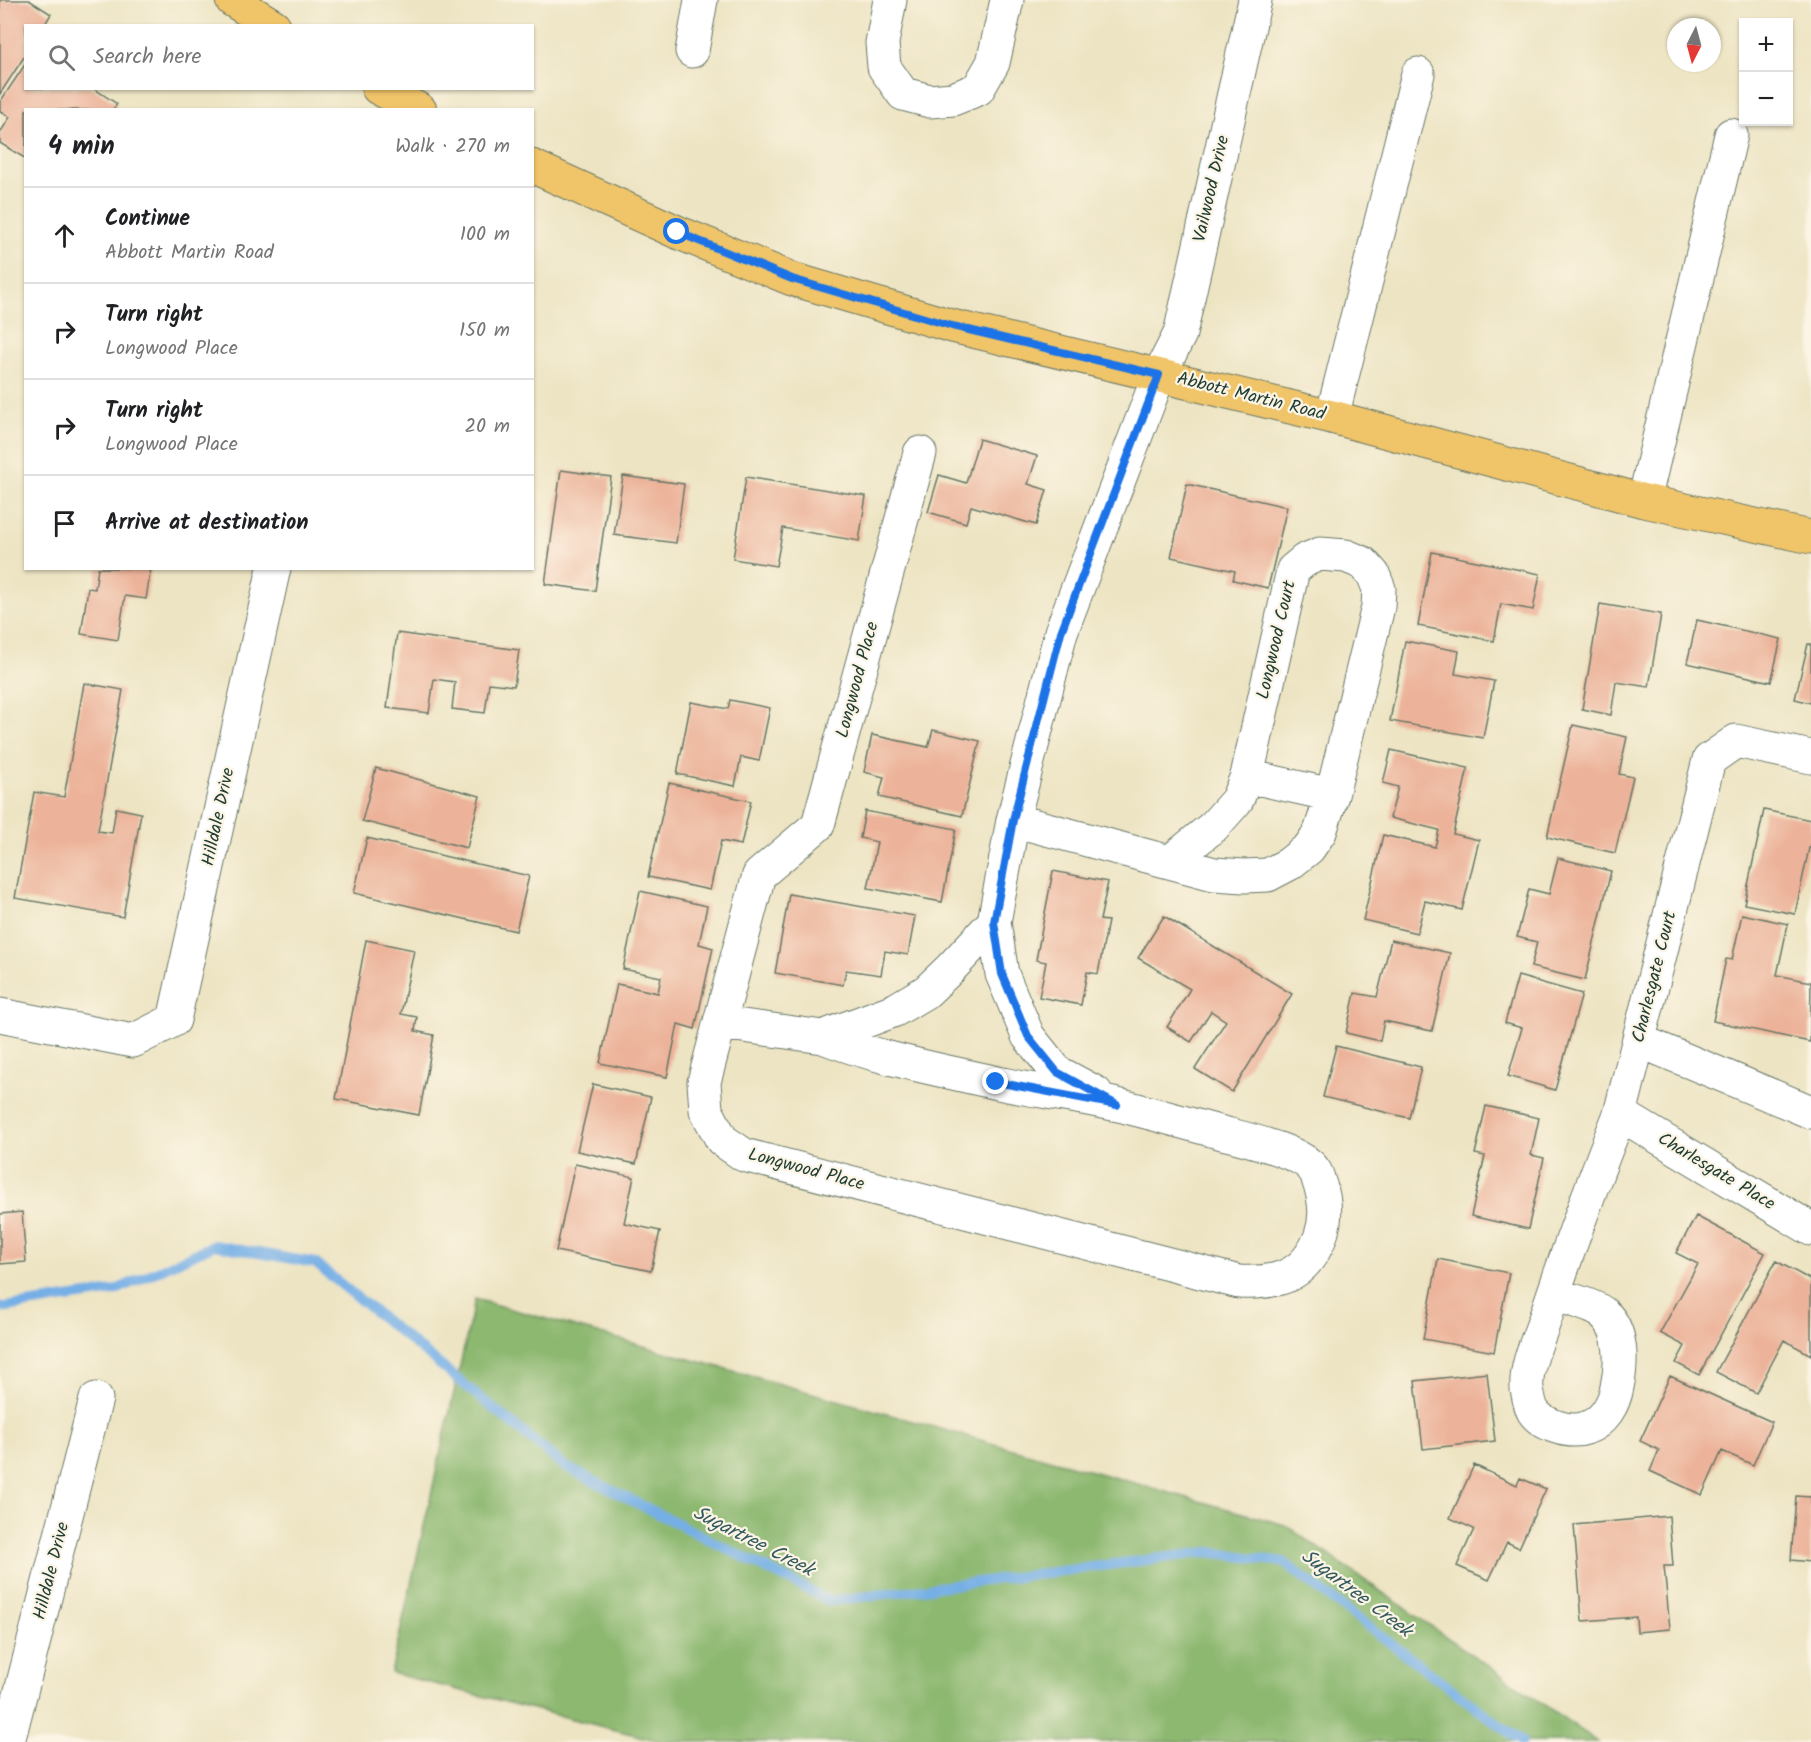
<!DOCTYPE html>
<meta charset="utf-8">
<style>
body{margin:0;font-family:Kalam,sans-serif;background:#f2f2f2;color:#202124}
.controls{position:absolute;right:18px;top:18px;display:grid;overflow:hidden;border-radius:0px;box-shadow:0 2px 4px #0004}
.controls button{width:54px;height:54px;display:grid;place-items:center;padding:0;border:0;border-bottom:2px solid #e0e0e0;background:#fff;color:#202124;font:30px sans-serif}
.compass{position:absolute;left:1667px;top:18px;width:54px;height:54px;border-radius:50%;background:#fff;box-shadow:0 2px 4px #0004;rotate:186deg}
.stop{position:absolute;width:18px;height:18px;margin:-14px;border:4px solid #1a73e8;border-radius:50%;background:#fff}
.stop.end{background:#1a73e8;border-color:#fff;box-shadow:0 2px 6px #0008}
.list{margin:0;padding:0;list-style:none}
h2{display:flex;justify-content:space-between;align-items:center;height:78px;margin:0;padding:0 24px;font-size:26px}
h2 small{font-size:20px;font-weight:400;color:#757577}
.list li{display:grid;grid-template-columns:39px 1fr auto;gap:18px;align-items:center;box-sizing:border-box;height:96px;padding:0 24px;border-top:2px solid #e0e0e0}
.list b{display:block;font-size:22px;white-space:nowrap}
.list p{margin:0;font-size:20px;white-space:nowrap;color:#757577}
.list em{font-size:20px;font-style:normal;color:#757577}
.icon{flex:none;width:33px;height:33px;fill:none;stroke:currentColor;stroke-width:2;stroke-linecap:round;stroke-linejoin:round}
.map{position:relative;flex:none;width:1811px;height:1742px;overflow:hidden}
.search{position:absolute;background:#fff;box-shadow:0 2px 4px #0004;left:24px;top:24px;width:510px;height:66px;display:flex;align-items:center;gap:15px;box-sizing:border-box;padding:0 21px;border-radius:0px;color:#757577;font-size:22px}
.panel{position:absolute;background:#fff;box-shadow:0 2px 4px #0004;left:24px;top:108px;width:510px;height:462px;border-radius:0px}
.map>svg:first-child{display:block}
.forest{fill:#8cb86f;stroke:#567a52;stroke-width:1.5}
.lines{fill:none;stroke-linecap:round;stroke-linejoin:round}
.stream{stroke:#75afe6;stroke-width:10}
.building{fill:#ecb39a}
.minor-casing{stroke:#677766;stroke-width:35}
.major-casing{stroke:#677766;stroke-width:35}
.minor{stroke:#fff;stroke-width:33}
.major{stroke:#f0c469;stroke-width:33}
.route{stroke:#1a73e8;stroke-width:8}
.labels{text-anchor:middle;dominant-baseline:central;stroke-width:4.5;stroke-linejoin:round;paint-order:stroke}
.street-label{font-size:18px;fill:#1f3d34;stroke:#fcf5e5}
.water-label{font-size:20px;font-style:italic;fill:#345a60;stroke:#fcf5e5}
</style>
<div class="map">
<svg width="1811" height="1742" viewBox="0 0 1811 1742">
<rect width="100%" height="100%" fill="#fcf5e5"/>
<filter id="ink" filterUnits="userSpaceOnUse"><feTurbulence type="fractalNoise" baseFrequency=".0167" numOctaves="2"/><feDisplacementMap in="SourceGraphic" scale="12" xChannelSelector="R" yChannelSelector="G"/><feConvolveMatrix kernelMatrix="1 2 1 2 8 2 1 2 1" color-interpolation-filters="sRGB"/></filter>
<filter id="wash" filterUnits="userSpaceOnUse"><feTurbulence type="fractalNoise" baseFrequency=".008" numOctaves="4" result="noise"/><feDisplacementMap in="SourceGraphic" scale="24" xChannelSelector="R" yChannelSelector="G"/><feGaussianBlur stdDeviation="1.35" result="paint"/><feColorMatrix in="noise" values="0 0 0 0 0 0 0 0 0 0 0 0 0 0 0 0 0 1.4 0 .05"/><feComposite in="paint" operator="in"/></filter>
<g filter="url(#wash)">
<rect width="100%" height="100%" fill="#ede4c3"/>
<path class="forest" d="M 475,1299 L 1285,1525 L 1598,1742 L 663,1742 L 391,1673 Z"/>
<g class="lines">
<path class="stream" d="M 0,1308 L 114,1291 L 214,1245 L 315,1263 L 564,1466 L 830,1601 L 1208,1552 L 1283,1562 L 1522,1742"/>
</g>
<g id="blocks">
<path class="building" d="M 0,0 L 29,0 L 51,14 L 44,26 L 26,26 L 26,54 L 0,94 Z
M 26,63 L 26,88 L 93,88 L 117,104 L 113,110 L 26,110 L 26,159 L 0,143 L 0,133 L 10,117 L 0,111 L 0,102 Z
M 979,439 L 1037,456 L 1028,484 L 1047,490 L 1036,525 L 971,506 L 966,523 L 928,512 L 939,475 L 966,483 Z
M 561,470 L 611,477 L 595,591 L 545,584 Z
M 623,476 L 684,484 L 676,543 L 614,535 Z
M 746,477 L 866,496 L 859,541 L 783,528 L 776,566 L 733,559 Z
M 1187,484 L 1287,507 L 1268,588 L 1233,580 L 1235,571 L 1171,557 Z
M 1432,552 L 1540,574 L 1533,610 L 1501,604 L 1494,641 L 1418,626 Z
M 98,568 L 151,568 L 146,599 L 125,596 L 118,640 L 81,634 L 88,588 L 95,589 Z
M 1600,604 L 1661,614 L 1649,687 L 1616,682 L 1611,715 L 1582,709 Z
M 1697,620 L 1781,639 L 1771,682 L 1687,663 Z
M 397,633 L 519,650 L 514,686 L 489,683 L 485,713 L 452,709 L 455,682 L 434,679 L 429,713 L 387,708 Z
M 1405,641 L 1459,651 L 1455,674 L 1494,681 L 1483,738 L 1390,721 Z
M 1808,644 L 1811,644 L 1811,703 L 1795,699 Z
M 84,683 L 123,690 L 98,831 L 112,833 L 116,808 L 141,813 L 123,917 L 15,898 L 34,792 L 64,797 Z
M 730,700 L 770,708 L 759,761 L 741,757 L 735,786 L 677,774 L 691,702 L 728,709 Z
M 1573,725 L 1627,737 L 1619,774 L 1633,777 L 1615,853 L 1547,837 Z
M 933,730 L 980,741 L 962,816 L 879,797 L 884,777 L 864,772 L 872,735 L 928,747 Z
M 1391,750 L 1468,768 L 1453,834 L 1479,840 L 1462,910 L 1425,901 L 1417,933 L 1363,920 L 1383,835 L 1435,847 L 1439,830 L 1390,818 L 1398,787 L 1383,783 Z
M 376,768 L 480,796 L 467,848 L 362,821 Z
M 669,783 L 751,801 L 741,845 L 721,841 L 710,890 L 648,877 Z
M 1764,810 L 1811,820 L 1811,848 L 1809,848 L 1795,914 L 1744,904 Z
M 865,811 L 956,829 L 942,902 L 868,888 L 877,842 L 860,838 Z
M 367,838 L 529,876 L 516,931 L 354,893 Z
M 1558,858 L 1611,871 L 1585,980 L 1531,967 L 1537,942 L 1517,937 L 1529,889 L 1549,894 Z
M 1053,871 L 1108,882 L 1100,920 L 1108,921 L 1098,974 L 1087,972 L 1081,1005 L 1039,997 L 1046,962 L 1036,960 Z
M 640,891 L 707,906 L 699,944 L 713,948 L 695,1029 L 678,1024 L 667,1077 L 600,1063 L 617,984 L 658,993 L 661,977 L 623,969 Z
M 789,894 L 915,916 L 908,955 L 885,951 L 881,975 L 846,970 L 843,985 L 775,973 Z
M 1742,914 L 1788,924 L 1777,975 L 1811,982 L 1810,1042 L 1713,1021 L 1726,959 L 1732,960 Z
M 1164,916 L 1292,994 L 1232,1092 L 1195,1069 L 1226,1021 L 1211,1011 L 1191,1042 L 1167,1027 L 1190,989 L 1138,958 Z
M 366,940 L 414,950 L 401,1014 L 417,1017 L 415,1031 L 434,1035 L 419,1115 L 336,1099 Z
M 1391,940 L 1450,953 L 1432,1031 L 1384,1021 L 1380,1041 L 1346,1033 L 1355,993 L 1377,997 Z
M 1518,976 L 1582,994 L 1555,1090 L 1508,1076 L 1522,1028 L 1505,1023 Z
M 1336,1046 L 1421,1067 L 1409,1118 L 1323,1097 Z
M 593,1084 L 651,1097 L 636,1164 L 577,1151 Z
M 1486,1106 L 1539,1118 L 1531,1155 L 1544,1158 L 1528,1229 L 1471,1216 L 1485,1156 L 1475,1154 Z
M 575,1164 L 634,1177 L 624,1223 L 660,1231 L 651,1271 L 556,1251 Z
M 22,1212 L 26,1262 L 0,1264 L 0,1214 Z
M 1696,1216 L 1765,1253 L 1699,1375 L 1676,1363 L 1685,1346 L 1660,1333 L 1698,1264 L 1676,1253 Z
M 1438,1259 L 1509,1273 L 1494,1352 L 1423,1339 Z
M 1776,1261 L 1811,1280 L 1811,1355 L 1784,1340 L 1756,1393 L 1716,1372 Z
M 1487,1373 L 1495,1441 L 1423,1449 L 1415,1381 Z
M 1670,1376 L 1772,1422 L 1753,1465 L 1722,1451 L 1702,1495 L 1650,1471 L 1659,1450 L 1640,1441 Z
M 1474,1465 L 1517,1485 L 1520,1478 L 1546,1489 L 1519,1548 L 1507,1542 L 1489,1580 L 1457,1566 L 1474,1529 L 1450,1518 Z
M 1796,1496 L 1811,1497 L 1811,1562 L 1791,1560 Z
M 1669,1516 L 1673,1566 L 1664,1566 L 1670,1629 L 1637,1632 L 1636,1617 L 1582,1621 L 1574,1525 Z"/>
</g>
</g>
<g filter="url(#ink)">
<use href="#blocks" fill-opacity="0" stroke="#677766" stroke-width="1.5"/>
<g class="lines">
<defs>
<path id="minor" d="M 890,0 L 882,43 L 884,67 L 903,94 L 930,101 L 953,99 L 978,89 L 993,63 L 1007,0
M 692,51 L 701,0
M 1332,417 L 1418,74
M 1644,501 L 1731,135
M 1247,776 L 1332,795
M 1013,820 L 1214,874 L 1244,876 L 1268,875 L 1289,864 L 1309,848 L 1320,832 L 1332,795 L 1378,607 L 1379,589 L 1373,574 L 1363,563 L 1346,556 L 1320,554 L 1305,560 L 1293,570 L 1247,776 L 1237,800 L 1214,826 L 1170,862
M 0,1015 L 133,1041 L 174,1020 L 274,568
M 721,1023 L 823,1037 L 895,1010 L 927,991 L 949,970 L 994,922
M 823,1037 C 877,1058 936,1069 993,1082 C 1034,1091 1077,1096 1118,1105 C 1152,1113 1185,1123 1219,1132 C 1241,1138 1302,1151 1314,1170 C 1317,1173 1318,1179 1319,1182 C 1329,1209 1326,1236 1308,1259 C 1291,1281 1265,1283 1239,1282 L 744,1155 L 722,1140 L 706,1110 L 704,1082 L 759,875 L 818,825 L 920,453
M 1640,1041 L 1811,1112
M 1096,1093 L 1057,1072 L 1028,1036 L 1002,974 L 994,922 L 1013,820 L 1061,632 L 1159,375 L 1180,334 L 1255,0
M 1620,1114 L 1811,1229
M 1554,1294 C 1567,1299 1594,1305 1604,1314 C 1623,1330 1622,1364 1617,1387 C 1614,1404 1604,1422 1586,1428 C 1570,1434 1542,1425 1533,1411 C 1530,1406 1528,1394 1527,1389 C 1525,1366 1538,1340 1545,1319 C 1568,1250 1593,1181 1620,1114 L 1709,760 L 1736,741 L 1811,757
M 8,1742 L 96,1399"/>
<path id="major" d="M 232,0 L 274,26
M 378,88 L 420,110
M 532,166 L 677,232 L 792,279 L 952,326 L 1332,417 L 1644,501 L 1811,537"/>
</defs>
<use href="#minor" class="minor-casing"/>
<use href="#major" class="major-casing"/>
<use href="#minor" class="minor"/>
<use href="#major" class="major"/>
</g>
</g>
<g class="lines" filter="url(#ink)">
<path class="route" d="M 677,232 L 792,279 L 952,326 L 1159,375 L 1061,632 L 1013,820 L 994,922 L 1002,974 L 1028,1036 L 1057,1072 L 1117,1105 L 996,1082"/>
</g>
<g class="labels">
<g class="street-label">
<text transform="translate(1212 189) rotate(-77)">Vailwood Drive</text>
<text transform="translate(1251 397) rotate(14)">Abbott Martin Road</text>
<text transform="translate(1277 640) rotate(-77)">Longwood Court</text>
<text transform="translate(858 680) rotate(-75)">Longwood Place</text>
<text transform="translate(219 817) rotate(-78)">Hilldale Drive</text>
<text transform="translate(1655 977) rotate(-76)">Charlesgate Court</text>
<text transform="translate(806 1170) rotate(15)">Longwood Place</text>
<text transform="translate(1716 1172) rotate(31)">Charlesgate Place</text>
<text transform="translate(52 1571) rotate(-76)">Hilldale Drive</text>
</g>
<g class="water-label">
<text transform="translate(753 1542) rotate(27)">Sugartree Creek</text>
<text transform="translate(1356 1594) rotate(37)">Sugartree Creek</text>
</g>
</g>
</svg>
<div class="controls">
<button>+</button>
<button>−</button>
</div>
<svg class="compass" viewBox="-18 -18 36 36"><path d="M0-13l5 13h-10z" fill="#e53935"/><path d="M0 13l5-13h-10z" fill="#757577"/></svg>
<div class="stop" style="left:677px;top:232px"></div>
<div class="stop end" style="left:996px;top:1082px"></div>
<div class="search"><svg class="icon" aria-label="search" viewBox="0 0 24 24"><circle cx="10" cy="10" r="6"/><path d="M15 15l6 6"/></svg>Search here</div>
<section class="panel">
<h2>4 min<small>Walk · 270 m</small></h2>
<ul class="list">
<li><svg class="icon" aria-label="ahead" viewBox="0 0 24 24"><path d="M12 20V5M6 11l6-6 6 6"/></svg><div><b>Continue</b><p>Abbott Martin Road</p></div><em>100 m</em></li>
<li><svg class="icon" aria-label="right" viewBox="0 0 24 24"><path d="M7 20v-9h11M14 6l5 5-5 5"/></svg><div><b>Turn right</b><p>Longwood Place</p></div><em>150 m</em></li>
<li><svg class="icon" aria-label="right" viewBox="0 0 24 24"><path d="M7 20v-9h11M14 6l5 5-5 5"/></svg><div><b>Turn right</b><p>Longwood Place</p></div><em>20 m</em></li>
<li><svg class="icon" aria-label="arrive" viewBox="0 0 24 24"><path d="M6 21V4h12l-3 4 3 4H6"/></svg><div><b>Arrive at destination</b></div></li>
</ul>
</section>
</div>
